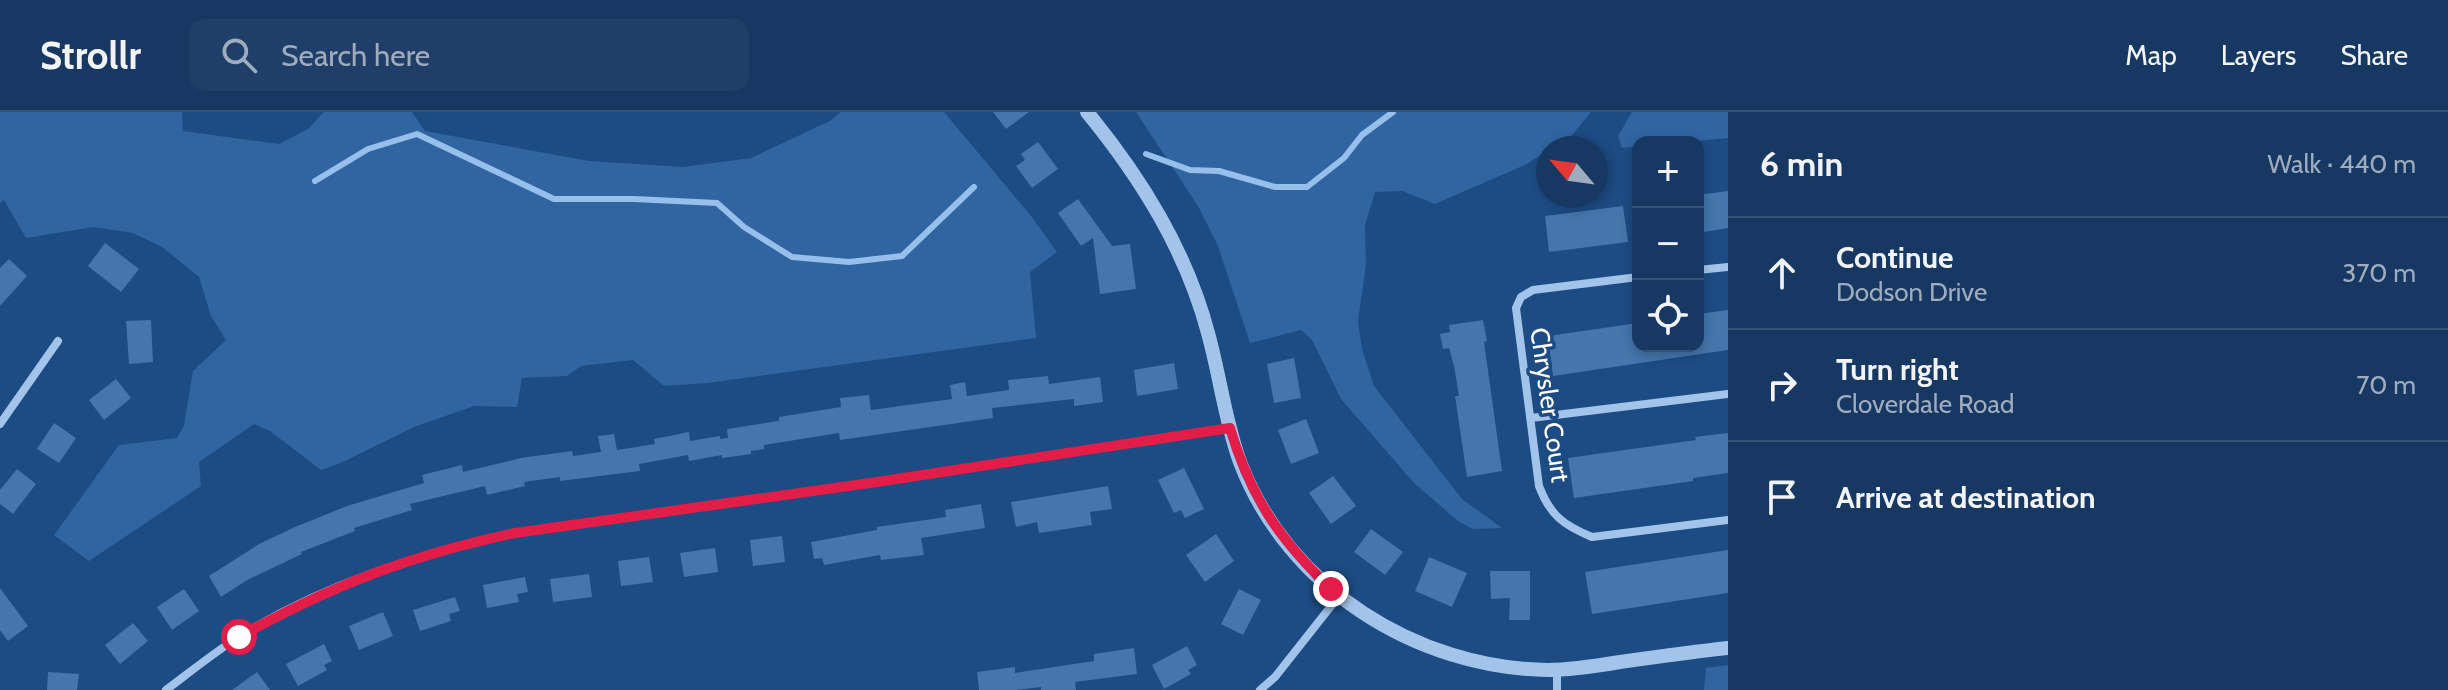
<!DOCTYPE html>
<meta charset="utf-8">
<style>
body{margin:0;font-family:Cabin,sans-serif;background:#1f3f68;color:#f1f3f6}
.controls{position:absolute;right:24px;top:24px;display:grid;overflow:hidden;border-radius:16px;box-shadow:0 4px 12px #0003}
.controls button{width:72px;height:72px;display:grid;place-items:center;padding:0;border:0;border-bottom:2px solid #355277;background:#163862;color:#f1f3f6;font:40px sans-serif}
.compass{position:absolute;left:1536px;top:24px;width:72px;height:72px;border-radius:50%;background:#163862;box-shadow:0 4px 12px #0003;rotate:299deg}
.stop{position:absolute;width:24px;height:24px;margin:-18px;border:6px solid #e11d48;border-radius:50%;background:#fff}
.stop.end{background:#e11d48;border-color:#fff;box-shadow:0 2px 8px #0008}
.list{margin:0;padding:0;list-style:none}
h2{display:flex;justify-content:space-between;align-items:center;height:104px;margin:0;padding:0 32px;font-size:34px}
h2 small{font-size:26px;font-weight:400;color:#9eacbe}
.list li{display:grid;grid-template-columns:52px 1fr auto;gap:24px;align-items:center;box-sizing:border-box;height:112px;padding:0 32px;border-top:2px solid #355277}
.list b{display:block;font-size:30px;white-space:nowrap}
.list p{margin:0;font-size:26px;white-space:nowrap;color:#9eacbe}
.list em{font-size:26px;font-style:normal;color:#9eacbe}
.icon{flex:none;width:44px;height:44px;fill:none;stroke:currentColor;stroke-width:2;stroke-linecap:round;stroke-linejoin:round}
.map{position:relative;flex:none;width:1728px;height:578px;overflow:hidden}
header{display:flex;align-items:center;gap:48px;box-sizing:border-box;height:112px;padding:0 40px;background:#163862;border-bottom:2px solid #355277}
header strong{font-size:38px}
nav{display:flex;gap:44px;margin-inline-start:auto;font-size:28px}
.search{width:560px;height:72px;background:#1f3f68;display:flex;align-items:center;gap:20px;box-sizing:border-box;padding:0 28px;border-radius:16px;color:#9eacbe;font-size:30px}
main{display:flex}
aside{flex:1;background:#163862}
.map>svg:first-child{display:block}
.green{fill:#3065a1}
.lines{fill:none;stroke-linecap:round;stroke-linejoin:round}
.stream{stroke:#96bfec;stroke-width:6}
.building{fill:#4575ab}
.minor{stroke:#a3c4ea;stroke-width:8}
.tertiary{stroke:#a3c4ea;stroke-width:14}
.route{stroke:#e11d48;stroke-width:10}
.labels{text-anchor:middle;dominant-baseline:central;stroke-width:7;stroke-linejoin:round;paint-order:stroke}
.street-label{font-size:26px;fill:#fff;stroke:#1d4b83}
</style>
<header>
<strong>Strollr</strong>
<div class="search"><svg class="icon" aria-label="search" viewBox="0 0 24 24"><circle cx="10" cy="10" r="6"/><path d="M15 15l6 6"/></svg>Search here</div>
<nav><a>Map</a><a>Layers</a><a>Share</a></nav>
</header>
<main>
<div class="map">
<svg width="1728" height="578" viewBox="0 0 1728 578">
<rect width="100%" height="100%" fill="#1d4b83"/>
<path class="green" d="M 0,0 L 182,0 L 183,19 L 279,32 L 308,17 L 324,0 L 412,0 L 425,19 L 589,49 L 683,55 L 751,46 L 830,9 L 841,0 L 944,0 L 1031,104 L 1057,140 L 1030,160 L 1036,226 L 708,271 L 664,274 L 633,248 L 581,254 L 567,264 L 522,266 L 517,295 L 474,294 L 414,315 L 345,349 L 321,358 L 270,319 L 254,312 L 199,350 L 201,374 L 89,449 L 54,423 L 119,333 L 177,326 L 184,313 L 193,259 L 226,228 L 211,204 L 199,165 L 162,135 L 133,121 L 93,115 L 26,126 L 4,88 L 0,91 Z
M 1136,0 L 1591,0 L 1572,23 L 1552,36 L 1548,36 L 1548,38 L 1527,52 L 1435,92 L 1402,79 L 1375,80 L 1365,113 L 1366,153 L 1358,209 L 1362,237 L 1374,274 L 1462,387 L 1502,416 L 1473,417 L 1458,409 L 1414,371 L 1341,287 L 1312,228 L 1301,218 L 1250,231 L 1218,134 L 1198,94 Z
M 1632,0 L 1728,0 L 1728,26 L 1685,30 L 1638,30 L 1638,34 L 1622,36 L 1618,24 Z
M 1728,553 L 1728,578 L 1704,578 L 1706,556 Z"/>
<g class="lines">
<path class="stream" d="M 1146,42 L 1190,58 L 1219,59 L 1275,75 L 1307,75 L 1344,46 L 1362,23 L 1393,0
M 315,69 L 368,37 L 417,22 L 554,87 L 634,87 L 717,91 L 744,115 L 792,145 L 849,150 L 902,144 L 974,75"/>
</g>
<path class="building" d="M 993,0 L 1029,0 L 1006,17 Z
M 1038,30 L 1058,57 L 1032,76 L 1016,54 L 1025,48 L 1021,42 Z
M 1728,79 L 1728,116 L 1698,121 L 1698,83 Z
M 1078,87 L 1112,134 L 1130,132 L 1136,177 L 1100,182 L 1093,126 L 1081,134 L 1058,101 Z
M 1623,94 L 1628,130 L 1549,140 L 1545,104 Z
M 105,131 L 139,157 L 121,180 L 88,154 Z
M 9,147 L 27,164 L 0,194 L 0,156 Z
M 1728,198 L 1728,238 L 1553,264 L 1548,224 L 1638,211 L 1638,234 L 1698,234 L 1698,202 Z
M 151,208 L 153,250 L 129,252 L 126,209 Z
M 1483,208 L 1487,229 L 1484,230 L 1502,359 L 1467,365 L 1455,284 L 1459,284 L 1454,254 L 1449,236 L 1443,237 L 1440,222 L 1450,220 L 1449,213 Z
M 1294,246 L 1301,286 L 1274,291 L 1267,252 Z
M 1174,251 L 1178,277 L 1137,284 L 1134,258 Z
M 1048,264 L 1049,272 L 1100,265 L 1103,290 L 1074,294 L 1074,287 L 992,296 L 993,306 L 840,328 L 839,321 L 764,333 L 764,337 L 751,339 L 751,342 L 722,346 L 722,343 L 689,349 L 688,343 L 639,352 L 640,359 L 560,369 L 560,365 L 524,370 L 525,374 L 487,383 L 485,374 L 410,392 L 412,398 L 354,416 L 355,419 L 301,440 L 302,442 L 249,467 L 221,485 L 209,464 L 259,432 L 295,415 L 347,394 L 424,371 L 422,363 L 462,353 L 463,360 L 521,346 L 572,339 L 573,344 L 601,340 L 598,324 L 614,322 L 617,338 L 655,332 L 654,327 L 689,320 L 690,329 L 720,324 L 720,327 L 728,326 L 727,317 L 779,309 L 779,305 L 841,295 L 840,286 L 869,283 L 871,298 L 952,287 L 950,273 L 965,270 L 967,284 L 1009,278 L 1008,268 Z
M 116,267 L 131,286 L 104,308 L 89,288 Z
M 1306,307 L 1319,341 L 1291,352 L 1278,318 Z
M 54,311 L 76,326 L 59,351 L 37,337 Z
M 1728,321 L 1728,361 L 1693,366 L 1693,369 L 1574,386 L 1568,346 L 1696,328 L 1695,325 Z
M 1184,356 L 1204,397 L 1185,406 L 1181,398 L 1174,401 L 1158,368 Z
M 17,357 L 36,372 L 13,402 L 0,392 L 0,378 Z
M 1333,364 L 1356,394 L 1331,412 L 1309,381 Z
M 1108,374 L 1112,397 L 1090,400 L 1092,413 L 1039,421 L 1037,410 L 1016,415 L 1011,390 Z
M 981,392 L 985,416 L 921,426 L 924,443 L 881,448 L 880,443 L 824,453 L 822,446 L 814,447 L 811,430 L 877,418 L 877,415 L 946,405 L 945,398 Z
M 1371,417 L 1403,440 L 1385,463 L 1354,440 Z
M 1216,422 L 1234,449 L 1205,470 L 1186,443 Z
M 782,424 L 785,450 L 753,454 L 750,428 Z
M 715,436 L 718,460 L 684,465 L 680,441 Z
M 1728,438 L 1728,481 L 1592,502 L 1585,460 Z
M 649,445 L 653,470 L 621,474 L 618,449 Z
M 1429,445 L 1467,461 L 1452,495 L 1415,479 Z
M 1490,459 L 1530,459 L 1530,508 L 1509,508 L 1510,486 L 1491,487 Z
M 589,462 L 592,485 L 553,490 L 550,467 Z
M 525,465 L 528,480 L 517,482 L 519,490 L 487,496 L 483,473 Z
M 0,476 L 28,514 L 8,529 L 0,518 Z
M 184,477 L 199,499 L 172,518 L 157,495 Z
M 1239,477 L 1261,488 L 1243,523 L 1221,512 Z
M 455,485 L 460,499 L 449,502 L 451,509 L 420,519 L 413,498 Z
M 383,500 L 393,524 L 359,538 L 349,514 Z
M 133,511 L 148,529 L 120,552 L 105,533 Z
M 324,532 L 332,549 L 324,553 L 327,558 L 298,574 L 286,552 Z
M 1187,534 L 1197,553 L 1188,558 L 1191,562 L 1164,577 L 1152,553 Z
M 1134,536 L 1137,562 L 1075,570 L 1076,578 L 1041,578 L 1041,575 L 1016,578 L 979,578 L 977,560 L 1015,555 L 1015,561 L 1094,549 L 1094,542 Z
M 48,560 L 79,562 L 77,578 L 47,578 Z
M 257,560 L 270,578 L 232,578 Z"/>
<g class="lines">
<path class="minor" d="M 1698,158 L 1728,155
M 1638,165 L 1533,178 L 1521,185 L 1516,196 L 1539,374 C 1550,403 1563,413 1592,425 L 1728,408
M 1531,306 L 1728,282
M 0,312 L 58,229
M 166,578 C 190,560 215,540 240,524 C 325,472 419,442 515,421 L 877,370 L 1230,316
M 1260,578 L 1275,565 L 1339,484
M 1557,578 L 1557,557"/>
<path class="tertiary" d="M 1087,0 C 1141,66 1186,138 1208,221 C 1220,264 1225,309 1240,350 C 1288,476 1416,556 1548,558 C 1572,558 1596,554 1620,550 C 1656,545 1692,540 1728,536"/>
</g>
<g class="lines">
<path class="route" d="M 239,525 C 332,473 411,443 515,421 L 877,370 L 1230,316 C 1251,386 1279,427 1331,477"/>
</g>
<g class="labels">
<g class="street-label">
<text transform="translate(1550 293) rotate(82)">Chrysler Court</text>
</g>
</g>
</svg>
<div class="controls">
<button>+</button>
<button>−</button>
<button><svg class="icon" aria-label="locate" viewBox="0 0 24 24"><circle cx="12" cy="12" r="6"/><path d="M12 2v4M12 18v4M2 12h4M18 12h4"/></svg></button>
</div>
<svg class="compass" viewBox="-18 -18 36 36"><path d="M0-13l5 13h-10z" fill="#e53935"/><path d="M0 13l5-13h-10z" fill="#9eacbe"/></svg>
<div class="stop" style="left:239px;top:525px"></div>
<div class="stop end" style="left:1331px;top:477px"></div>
</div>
<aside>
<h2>6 min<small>Walk · 440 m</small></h2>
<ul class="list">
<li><svg class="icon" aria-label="ahead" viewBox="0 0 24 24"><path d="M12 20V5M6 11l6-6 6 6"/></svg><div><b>Continue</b><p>Dodson Drive</p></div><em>370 m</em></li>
<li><svg class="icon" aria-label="right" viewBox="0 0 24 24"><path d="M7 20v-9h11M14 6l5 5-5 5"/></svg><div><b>Turn right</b><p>Cloverdale Road</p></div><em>70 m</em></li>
<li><svg class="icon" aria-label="arrive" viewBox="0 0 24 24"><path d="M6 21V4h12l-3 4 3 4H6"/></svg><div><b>Arrive at destination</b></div></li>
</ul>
</aside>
</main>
